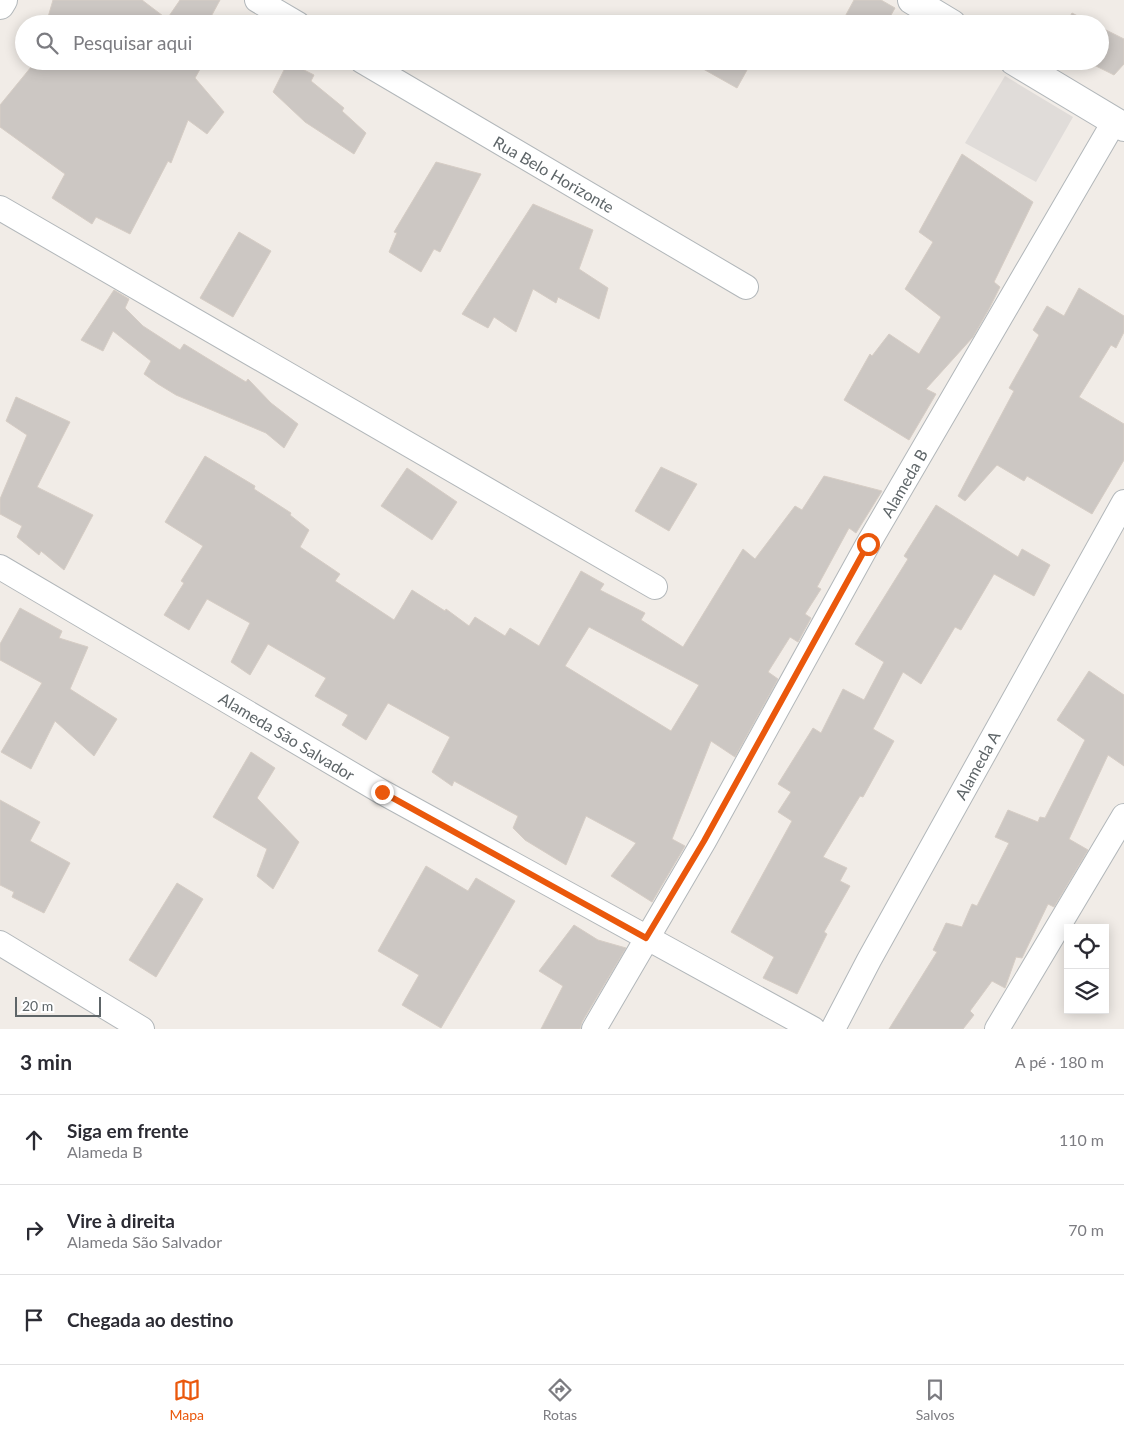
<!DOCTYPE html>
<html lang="pt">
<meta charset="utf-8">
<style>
body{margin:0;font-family:Lato,sans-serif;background:#f7f7f7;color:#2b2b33}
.controls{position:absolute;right:15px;bottom:15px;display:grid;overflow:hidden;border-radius:0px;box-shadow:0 2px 12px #0003}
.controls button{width:45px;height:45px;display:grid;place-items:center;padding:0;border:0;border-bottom:1px solid #e1e1e2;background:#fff;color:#2b2b33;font:25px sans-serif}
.scale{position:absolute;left:15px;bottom:12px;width:86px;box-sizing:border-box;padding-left:5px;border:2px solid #5e6568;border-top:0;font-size:14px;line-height:18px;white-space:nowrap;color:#5e6568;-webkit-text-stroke:4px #fff;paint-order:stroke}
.stop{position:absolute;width:15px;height:15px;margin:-11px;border:4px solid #ea580c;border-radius:50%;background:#fff}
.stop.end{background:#ea580c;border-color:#fff;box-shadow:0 1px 5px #0008}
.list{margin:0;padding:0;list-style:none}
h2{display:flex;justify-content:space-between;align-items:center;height:65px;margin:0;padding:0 20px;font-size:21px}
h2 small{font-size:16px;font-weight:400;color:#7c7c81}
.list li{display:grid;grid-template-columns:32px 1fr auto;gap:15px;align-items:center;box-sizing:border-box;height:90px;padding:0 20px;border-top:1px solid #e1e1e2}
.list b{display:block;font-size:19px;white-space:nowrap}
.list p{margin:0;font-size:16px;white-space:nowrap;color:#7c7c81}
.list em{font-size:16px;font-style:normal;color:#7c7c81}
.icon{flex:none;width:28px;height:28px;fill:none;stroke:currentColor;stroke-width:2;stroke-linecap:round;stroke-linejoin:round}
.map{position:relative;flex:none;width:1124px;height:1029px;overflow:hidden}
.search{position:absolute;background:#fff;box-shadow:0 2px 12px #0003;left:15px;right:15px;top:15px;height:55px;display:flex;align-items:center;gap:12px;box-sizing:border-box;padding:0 18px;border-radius:28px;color:#7c7c81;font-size:19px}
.sheet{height:335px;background:#fff}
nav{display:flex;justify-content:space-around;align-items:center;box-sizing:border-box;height:70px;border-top:1px solid #e1e1e2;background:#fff;font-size:14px;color:#7c7c81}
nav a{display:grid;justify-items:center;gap:2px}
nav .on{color:#ea580c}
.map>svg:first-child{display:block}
.industrial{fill:#e0dcd9}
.building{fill:#ccc7c3;stroke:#d6cdc5;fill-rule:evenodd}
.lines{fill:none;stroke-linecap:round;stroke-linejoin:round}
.minor-casing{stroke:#b2b7ba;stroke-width:26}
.tertiary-casing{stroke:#b2b7ba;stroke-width:30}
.minor{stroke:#fff;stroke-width:24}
.tertiary{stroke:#fff;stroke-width:28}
.route{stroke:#ea580c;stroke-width:6}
.labels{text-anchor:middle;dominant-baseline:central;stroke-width:4;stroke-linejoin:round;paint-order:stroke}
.street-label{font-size:16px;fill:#5e6568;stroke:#fff}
</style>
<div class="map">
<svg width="1124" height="1029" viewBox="0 0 1124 1029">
<rect width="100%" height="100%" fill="#f1ece7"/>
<path class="industrial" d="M 1005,76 L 1073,117 L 1036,182 L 965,143 Z"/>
<path class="building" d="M 53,0 L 142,0 L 167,19 L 180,0 L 220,0 L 207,24 L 46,24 Z
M 854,0 L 881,0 L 895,8 L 886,24 L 841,24 Z
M 1072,13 L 1093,24 L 1066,24 Z
M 1100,27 L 1124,39 L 1124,64 L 1114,75 L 1086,61 L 1100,61 Z
M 36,61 L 204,62 L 195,78 L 224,112 L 207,134 L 188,120 L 171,163 L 168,161 L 130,234 L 96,217 L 92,224 L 52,198 L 65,174 L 0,127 L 0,105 Z
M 689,61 L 752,61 L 737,88 Z
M 288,62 L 314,75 L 311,81 L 344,108 L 342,111 L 366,133 L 354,154 L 305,122 L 273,92 Z
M 962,154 L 1033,202 L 994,282 L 1000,287 L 990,307 L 973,337 L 926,389 L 936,394 L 909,440 L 844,400 L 870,354 L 872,356 L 889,334 L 919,354 L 941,317 L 905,289 L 933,242 L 919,232 Z
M 436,162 L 481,174 L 440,252 L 434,249 L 421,272 L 389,252 L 397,233 L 394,232 Z
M 533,204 L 593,230 L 579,269 L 608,288 L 599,319 L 558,297 L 556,303 L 533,289 L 516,332 L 494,317 L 488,328 L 462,314 Z
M 239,232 L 271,251 L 233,317 L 200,298 Z
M 1079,288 L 1124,316 L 1124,332 L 1116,348 L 1111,345 L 1079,397 L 1124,424 L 1124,460 L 1092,514 L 1027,476 L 1024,481 L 997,465 L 965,501 L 958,496 L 1014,391 L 1009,388 L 1039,335 L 1033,330 L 1047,306 L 1064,316 Z
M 114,290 L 129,299 L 125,308 L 143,326 L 180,350 L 184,344 L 246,382 L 248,379 L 271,403 L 298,424 L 284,448 L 266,433 L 176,395 L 158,384 L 144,374 L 151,361 L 113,331 L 103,351 L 81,340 Z
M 16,397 L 70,422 L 37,487 L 93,515 L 64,570 L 41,551 L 39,555 L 17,537 L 22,526 L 0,514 L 0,499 L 27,435 L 6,421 Z
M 205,456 L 255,486 L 254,489 L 291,513 L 290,515 L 309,530 L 300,547 L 340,574 L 335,581 L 394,620 L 412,590 L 445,611 L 446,609 L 469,626 L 475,617 L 505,636 L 510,628 L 539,646 L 581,571 L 604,584 L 600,590 L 645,613 L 641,620 L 683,647 L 743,549 L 755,559 L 795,506 L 802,510 L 824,476 L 882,491 L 856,533 L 849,528 L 817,587 L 821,589 L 805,614 L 811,618 L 798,642 L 790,637 L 768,672 L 778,679 L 735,757 L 711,741 L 672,839 L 685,846 L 652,902 L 611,876 L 636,843 L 586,816 L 566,865 L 525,840 L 513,828 L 518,816 L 454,781 L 452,786 L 432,772 L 450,737 L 388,703 L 366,740 L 342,725 L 348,715 L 315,696 L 326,678 L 268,644 L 250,675 L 231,662 L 250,623 L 207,599 L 189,630 L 164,615 L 184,583 L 181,581 L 203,546 L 165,522 ZM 589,627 L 699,685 L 671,731 L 565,666 Z
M 661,467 L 697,484 L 669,531 L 635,511 Z
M 407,468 L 457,502 L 432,540 L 381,506 Z
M 936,505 L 1018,557 L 1022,549 L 1050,565 L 1034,596 L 994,574 L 961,630 L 955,627 L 921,684 L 903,672 L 873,729 L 894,741 L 863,797 L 860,796 L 823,857 L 847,868 L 840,881 L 850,886 L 824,932 L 827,934 L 797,994 L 763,978 L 774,957 L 731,932 L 792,821 L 778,812 L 791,792 L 778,784 L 813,728 L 821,733 L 843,689 L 864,700 L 884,662 L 855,644 L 908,559 L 904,556 Z
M 20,608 L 62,631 L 59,638 L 88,647 L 70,689 L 117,719 L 94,756 L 55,721 L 31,769 L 1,752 L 42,683 L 0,660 L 0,644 Z
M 1089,671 L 1124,695 L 1124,766 L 1108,755 L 1069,839 L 1088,850 L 1054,907 L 1048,904 L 1022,958 L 1016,957 L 1005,988 L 992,981 L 970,1011 L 974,1015 L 963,1029 L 889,1029 L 937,952 L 933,950 L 946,923 L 962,927 L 972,904 L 977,906 L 1009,843 L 995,837 L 1008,810 L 1038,822 L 1040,817 L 1045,818 L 1085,740 L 1057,720 Z
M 251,752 L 275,768 L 257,798 L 299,842 L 273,889 L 257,876 L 267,849 L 213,817 Z
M 0,800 L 40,822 L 30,841 L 70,863 L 44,913 L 12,897 L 14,892 L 0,885 Z
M 426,866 L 468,891 L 476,878 L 515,901 L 441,1028 L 402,1005 L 419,975 L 378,951 Z
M 177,883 L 203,899 L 156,977 L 129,960 Z
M 574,925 L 598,940 L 626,948 L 582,1022 L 580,1029 L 541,1029 L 563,986 L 539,971 Z"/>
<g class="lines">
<defs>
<path id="minor" d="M 257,0 L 298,24
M 362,61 L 746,287
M 0,208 L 655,587
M 0,567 L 382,792 L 813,1029
M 0,943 L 142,1029
M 594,1029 L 704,841 L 868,544 L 1114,122
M 833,1029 L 869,960 L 1124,502
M 997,1029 L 1124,816"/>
<path id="tertiary" d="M 912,0 L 952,24
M 0,5 L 3,0
M 1014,61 L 1124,127"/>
</defs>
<use href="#minor" class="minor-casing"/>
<use href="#tertiary" class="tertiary-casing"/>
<use href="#minor" class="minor"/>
<use href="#tertiary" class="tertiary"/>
</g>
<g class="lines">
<path class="route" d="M 382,792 L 646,938 L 704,841 L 868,544"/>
</g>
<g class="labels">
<g class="street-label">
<text transform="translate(554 174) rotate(30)">Rua Belo Horizonte</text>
<text transform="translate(904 483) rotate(-60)">Alameda B</text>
<text transform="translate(287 736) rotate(31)">Alameda São Salvador</text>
<text transform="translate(977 765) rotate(-61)">Alameda A</text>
</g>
</g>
</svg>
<div class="controls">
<button><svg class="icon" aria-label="locate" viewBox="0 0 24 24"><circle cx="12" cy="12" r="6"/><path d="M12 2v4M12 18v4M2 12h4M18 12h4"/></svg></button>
<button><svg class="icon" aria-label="layers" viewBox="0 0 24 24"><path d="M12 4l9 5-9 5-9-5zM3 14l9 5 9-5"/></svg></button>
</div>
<div class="scale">20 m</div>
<div class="stop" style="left:868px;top:544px"></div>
<div class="stop end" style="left:382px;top:792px"></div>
<div class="search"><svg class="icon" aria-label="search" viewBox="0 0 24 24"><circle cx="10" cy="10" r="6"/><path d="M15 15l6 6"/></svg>Pesquisar aqui</div>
</div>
<section class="sheet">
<h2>3 min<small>A pé · 180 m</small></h2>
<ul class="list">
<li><svg class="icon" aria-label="ahead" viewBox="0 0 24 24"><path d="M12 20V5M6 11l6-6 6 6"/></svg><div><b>Siga em frente</b><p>Alameda B</p></div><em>110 m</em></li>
<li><svg class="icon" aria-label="right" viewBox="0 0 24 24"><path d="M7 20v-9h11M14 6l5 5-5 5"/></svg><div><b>Vire à direita</b><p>Alameda São Salvador</p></div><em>70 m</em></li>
<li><svg class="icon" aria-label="arrive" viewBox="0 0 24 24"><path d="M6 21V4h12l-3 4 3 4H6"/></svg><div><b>Chegada ao destino</b></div></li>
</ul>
</section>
<nav>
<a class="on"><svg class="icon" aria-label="map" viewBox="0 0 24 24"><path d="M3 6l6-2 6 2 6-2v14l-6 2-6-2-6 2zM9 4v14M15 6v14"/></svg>Mapa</a>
<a><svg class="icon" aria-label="directions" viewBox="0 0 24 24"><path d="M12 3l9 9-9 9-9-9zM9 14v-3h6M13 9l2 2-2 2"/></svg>Rotas</a>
<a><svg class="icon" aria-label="saved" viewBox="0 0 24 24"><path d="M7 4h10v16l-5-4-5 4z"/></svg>Salvos</a>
</nav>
